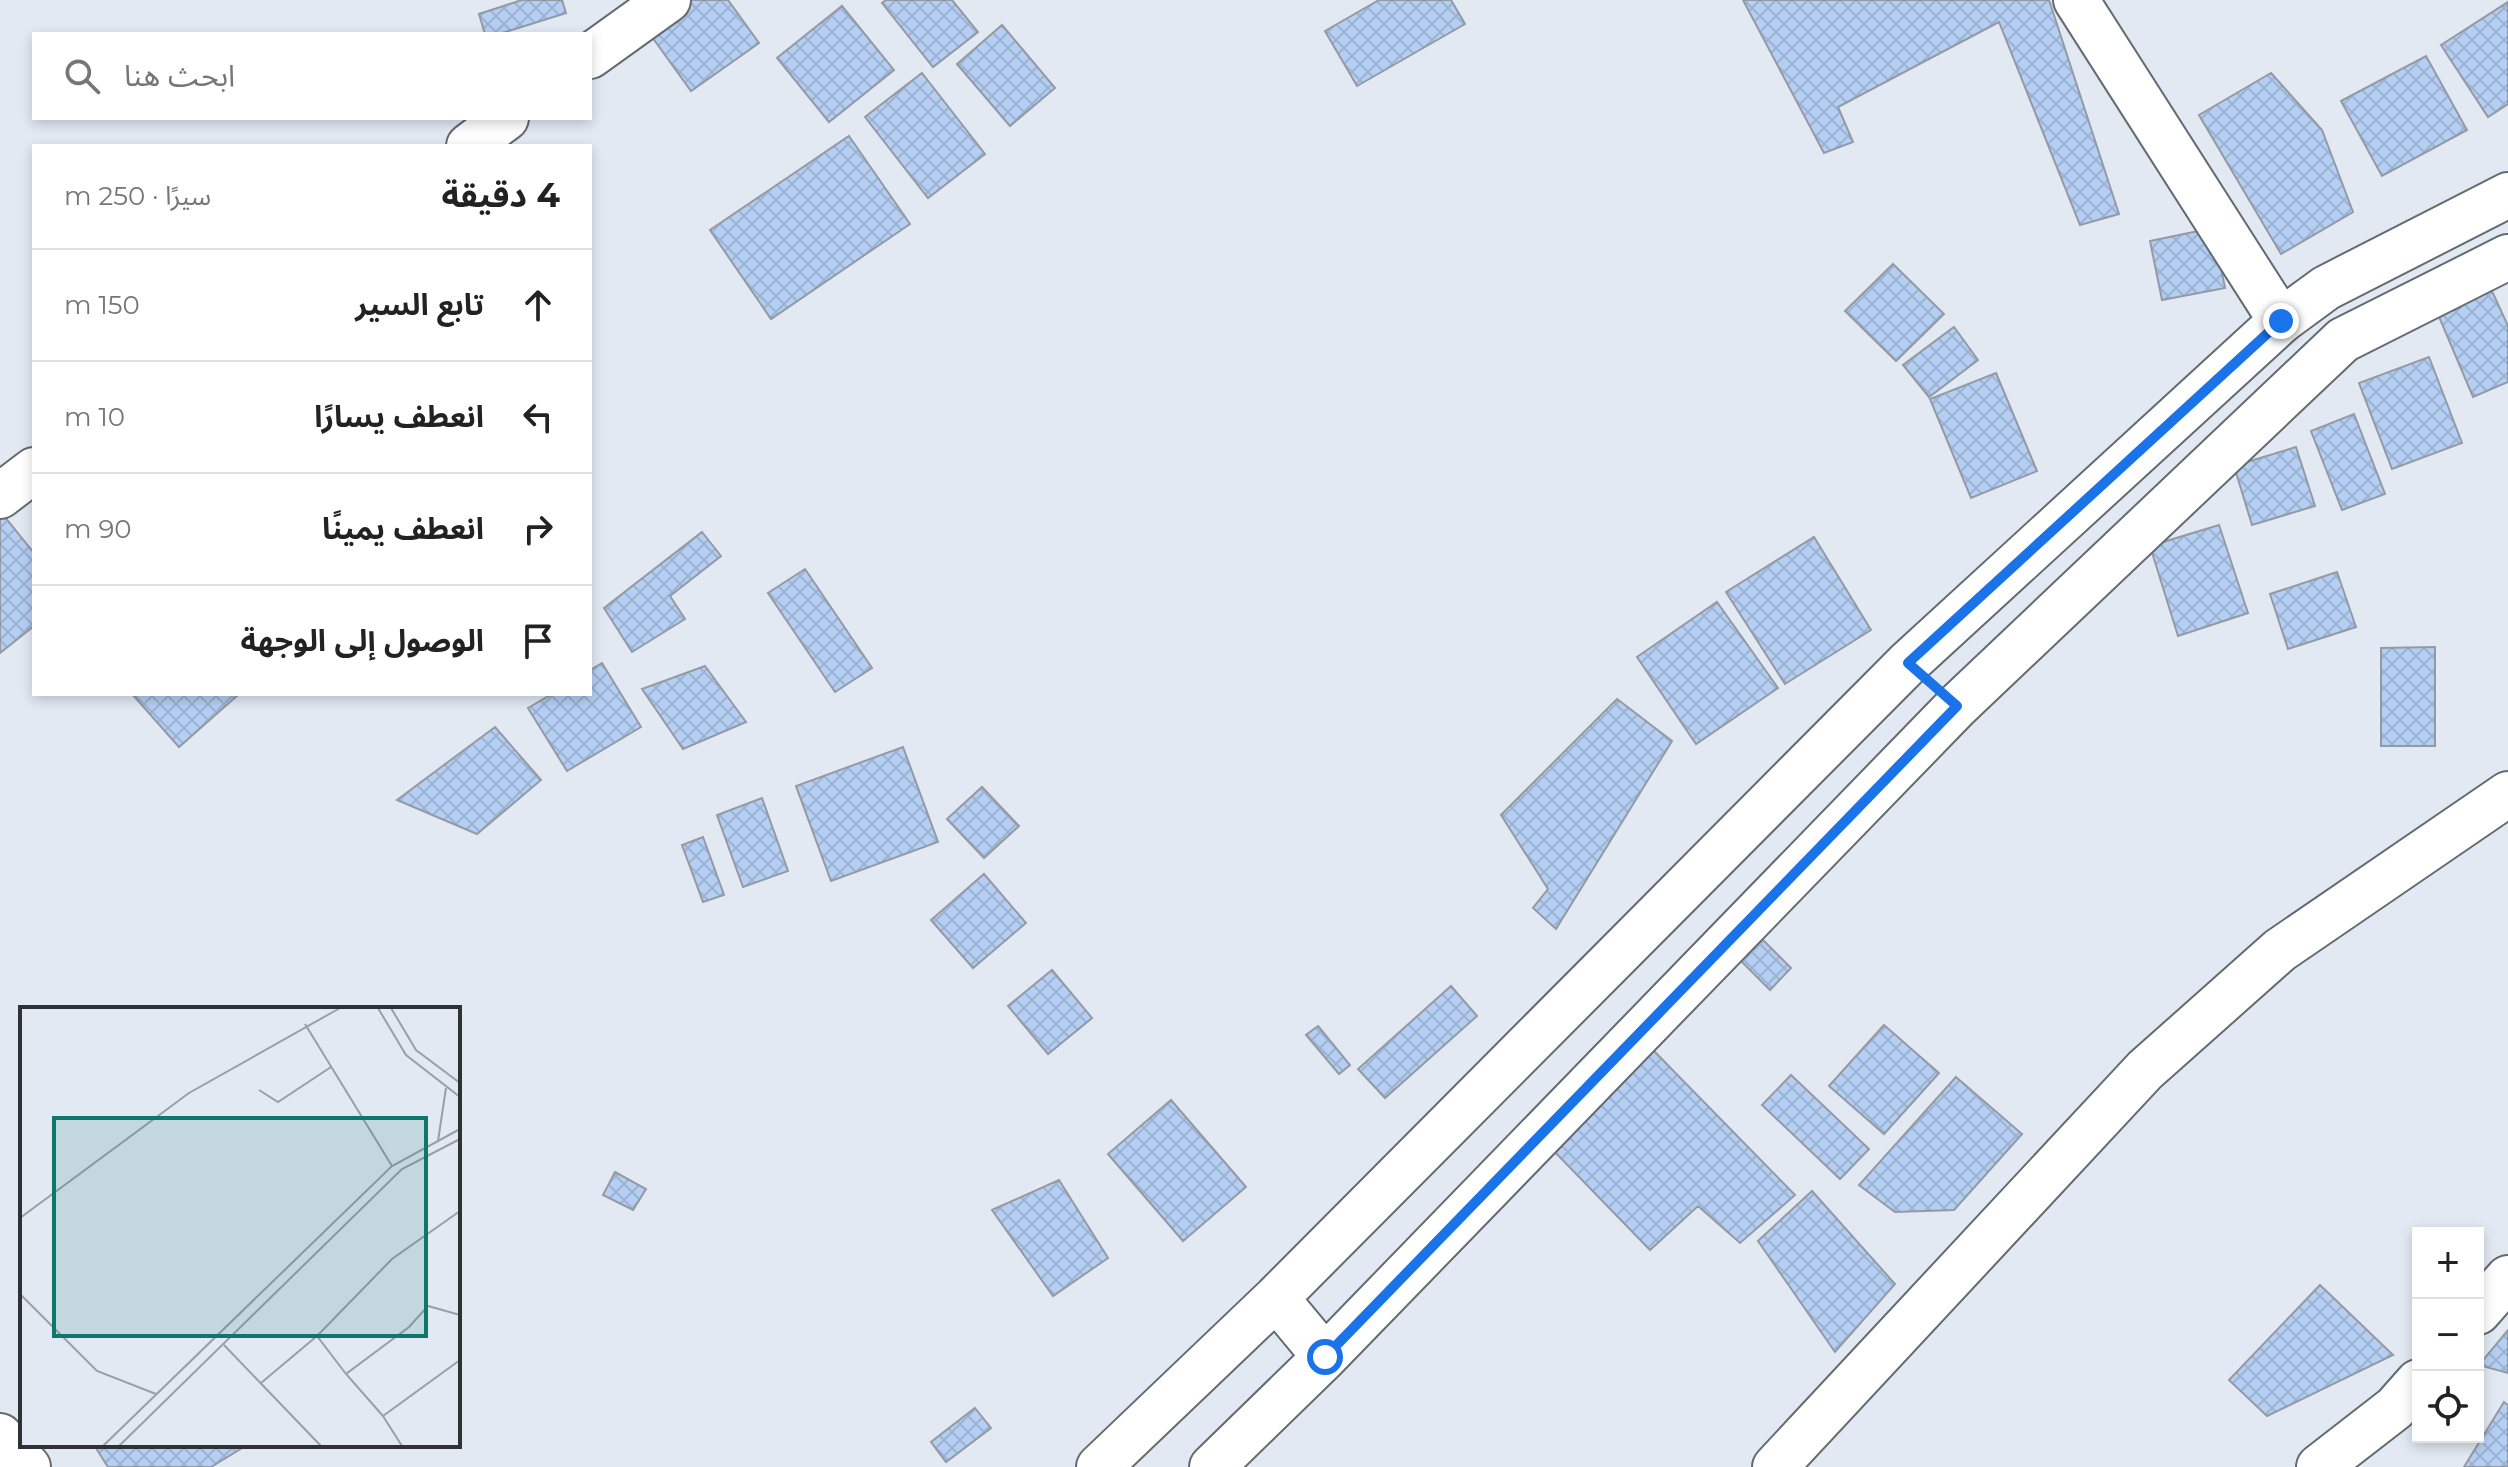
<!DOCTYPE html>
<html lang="ar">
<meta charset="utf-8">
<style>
body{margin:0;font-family:Montserrat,"Noto Sans Arabic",sans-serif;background:#f6f6f6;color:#222;direction:rtl}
.controls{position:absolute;right:24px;bottom:24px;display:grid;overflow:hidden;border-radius:0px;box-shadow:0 4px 12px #0003}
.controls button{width:72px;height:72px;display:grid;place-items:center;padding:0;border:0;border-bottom:2px solid #e0e0e0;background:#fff;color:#222;font:40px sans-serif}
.stop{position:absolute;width:24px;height:24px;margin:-18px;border:6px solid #1a73e8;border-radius:50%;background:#fff}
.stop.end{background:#1a73e8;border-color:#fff;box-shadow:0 2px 8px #0008}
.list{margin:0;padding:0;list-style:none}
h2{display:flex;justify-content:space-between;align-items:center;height:104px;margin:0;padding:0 32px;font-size:34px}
h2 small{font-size:26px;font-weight:400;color:#767676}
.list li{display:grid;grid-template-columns:52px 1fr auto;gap:24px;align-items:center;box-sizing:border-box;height:112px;padding:0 32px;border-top:2px solid #e0e0e0}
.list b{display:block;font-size:30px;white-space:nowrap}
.list em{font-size:26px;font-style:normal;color:#767676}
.icon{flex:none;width:44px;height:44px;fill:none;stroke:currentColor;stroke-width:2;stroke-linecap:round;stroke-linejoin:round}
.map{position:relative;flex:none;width:2508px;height:1467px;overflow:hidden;direction:ltr}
.search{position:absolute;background:#fff;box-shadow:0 4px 12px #0003;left:32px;top:32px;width:560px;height:88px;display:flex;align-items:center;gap:20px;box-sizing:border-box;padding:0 28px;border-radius:0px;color:#767676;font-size:30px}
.panel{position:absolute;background:#fff;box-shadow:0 4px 12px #0003;left:32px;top:144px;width:560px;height:552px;border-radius:0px;direction:rtl}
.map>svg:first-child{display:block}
.building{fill:url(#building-cross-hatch);stroke:#949aa3;stroke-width:2}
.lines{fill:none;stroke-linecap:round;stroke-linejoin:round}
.street-casing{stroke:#646a72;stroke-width:48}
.secondary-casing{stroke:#646a72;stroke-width:48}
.street{stroke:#fff;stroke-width:44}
.secondary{stroke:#fff;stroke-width:44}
.route{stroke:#1a73e8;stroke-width:10}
.inset-road{fill:none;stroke:#9a9fa7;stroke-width:2}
.view{fill:#0f766e;fill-opacity:0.15;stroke:#0f766e;stroke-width:4}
.inset-edge{fill:none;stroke:#2e3135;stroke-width:4}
</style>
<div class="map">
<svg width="2508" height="1467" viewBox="0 0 2508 1467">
<defs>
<pattern id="building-cross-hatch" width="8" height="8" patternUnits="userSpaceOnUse" patternTransform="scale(2)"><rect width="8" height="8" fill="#b5cff4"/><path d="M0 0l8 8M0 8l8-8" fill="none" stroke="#9cb2d2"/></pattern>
</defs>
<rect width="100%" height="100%" fill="#e2e9f3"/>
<path class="building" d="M 522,0 L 562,0 L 566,13 L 499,34 L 485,34 L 479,14 Z
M 674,0 L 728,0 L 759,43 L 691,91 L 642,23 Z
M 886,0 L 952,0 L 978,32 L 933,67 L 882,3 Z
M 1379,0 L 1451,0 L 1465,24 L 1357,86 L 1325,31 Z
M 1743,0 L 2049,0 L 2119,214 L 2080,225 L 1999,22 L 1838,107 L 1853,142 L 1824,153 Z
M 2508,2 L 2508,104 L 2488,117 L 2441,45 Z
M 842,6 L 894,70 L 829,122 L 777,58 Z
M 1002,25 L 1055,88 L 1010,126 L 957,64 Z
M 2426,56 L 2467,130 L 2382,176 L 2341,101 Z
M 922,73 L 985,154 L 928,198 L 865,117 Z
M 2271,73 L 2322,130 L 2353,212 L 2281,254 L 2199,115 Z
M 849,136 L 910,224 L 771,319 L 710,230 Z
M 2213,228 L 2225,288 L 2162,300 L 2150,241 Z
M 1893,264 L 1944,314 L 1896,361 L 1845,311 Z
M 2491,289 L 2508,326 L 2508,382 L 2473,397 L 2437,312 Z
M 1954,327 L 1978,360 L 1929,397 L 1903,365 Z
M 2429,357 L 2462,443 L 2392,469 L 2359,383 Z
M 1996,373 L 2037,471 L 1971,498 L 1930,399 Z
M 2354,414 L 2385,494 L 2342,510 L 2311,431 Z
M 2296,447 L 2315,506 L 2252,525 L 2234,466 Z
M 0,511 L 34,553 L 34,626 L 0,653 Z
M 2219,525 L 2248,613 L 2178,636 L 2150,546 Z
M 702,532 L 721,556 L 670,596 L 685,619 L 632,652 L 604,608 Z
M 1814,537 L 1871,630 L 1785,684 L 1726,592 Z
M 805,569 L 872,668 L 835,692 L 768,593 Z
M 2337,572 L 2356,627 L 2288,649 L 2270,594 Z
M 1717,602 L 1778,688 L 1696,744 L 1637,657 Z
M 2435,647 L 2435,746 L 2381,746 L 2381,648 Z
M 602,663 L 641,727 L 567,771 L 528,708 L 552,694 L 590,694 L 590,670 Z
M 705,666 L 746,722 L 683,749 L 642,689 Z
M 132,694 L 237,694 L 238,695 L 179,747 Z
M 1617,699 L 1672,741 L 1556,929 L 1533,908 L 1548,889 L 1501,815 Z
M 495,727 L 541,780 L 477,834 L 397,800 Z
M 903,747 L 938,842 L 831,881 L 796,786 Z
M 982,787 L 1019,826 L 984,858 L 947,819 Z
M 762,798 L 788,871 L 743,887 L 717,815 Z
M 703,837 L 724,895 L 703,902 L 682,845 Z
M 984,874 L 1026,923 L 973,968 L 931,920 Z
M 1757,934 L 1791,968 L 1770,990 L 1735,955 Z
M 1052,970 L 1092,1018 L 1048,1054 L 1008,1006 Z
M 1451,986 L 1477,1016 L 1385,1098 L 1358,1069 Z
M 1884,1025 L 1939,1073 L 1884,1134 L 1829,1086 Z
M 1318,1026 L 1350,1065 L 1339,1074 L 1306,1035 Z
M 1652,1049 L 1795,1195 L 1740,1243 L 1698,1206 L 1650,1250 L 1550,1147 Z
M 1791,1075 L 1869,1149 L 1840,1179 L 1762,1105 Z
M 1956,1077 L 2022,1134 L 1954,1210 L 1895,1212 L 1859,1185 Z
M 1171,1100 L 1246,1187 L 1183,1241 L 1108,1154 Z
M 615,1172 L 646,1189 L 633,1210 L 603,1195 Z
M 1059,1180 L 1108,1258 L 1053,1296 L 992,1210 Z
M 1812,1191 L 1895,1284 L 1835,1352 L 1758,1241 Z
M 2320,1285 L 2393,1355 L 2267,1416 L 2229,1380 Z
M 2508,1330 L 2508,1373 L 2479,1365 Z
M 2504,1402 L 2508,1405 L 2508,1467 L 2464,1467 Z
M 975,1408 L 991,1428 L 946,1462 L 931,1442 Z
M 94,1445 L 247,1445 L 211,1467 L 108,1467 Z"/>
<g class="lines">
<defs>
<path id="street" d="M 2076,0 L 2281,321
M 590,56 L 668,0
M 469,146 L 506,118
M 0,496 L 34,470
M 2478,1312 L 2508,1278
M 0,1436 L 28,1467
M 1775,1467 L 2145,1070 L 2280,950 L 2508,794
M 2319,1467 L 2395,1408 L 2418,1382"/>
<path id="secondary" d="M 1276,1298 L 1325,1357
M 1099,1467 L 1276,1298 L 1908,663 L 2281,321 L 2326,288 L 2508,195
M 1212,1467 L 1325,1357 L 1957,706 L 2343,340 L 2508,257"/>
</defs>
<use href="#street" class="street-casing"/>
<use href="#secondary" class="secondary-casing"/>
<use href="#street" class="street"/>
<use href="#secondary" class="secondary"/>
</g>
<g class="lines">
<path class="route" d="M 1325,1357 L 1957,706 L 1908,663 L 2281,321"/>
</g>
<g transform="translate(20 1007)">
<rect width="440" height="440" fill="#e2e9f3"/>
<path class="inset-road" d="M 358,1 L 386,48 L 440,90M 371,1 L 396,43 L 440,76M 285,17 L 372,159M 239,83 L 258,95 L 311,60M 418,134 L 426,81M 0,211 L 169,86 L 320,1M 0,287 L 77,364 L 136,387M 297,329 L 372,252 L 440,204M 204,338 L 301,439M 241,376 L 297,329 L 326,367M 363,409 L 326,367 L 389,320 L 408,299 L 440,308M 83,439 L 372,159 L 440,122M 99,439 L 382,162 L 440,132M 382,439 L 363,409 L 440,353"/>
<path class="view" d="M 34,111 L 406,111 L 406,329 L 34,329 Z"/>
<rect width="440" height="440" class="inset-edge"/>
</g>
</svg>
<div class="controls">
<button>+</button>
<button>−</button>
<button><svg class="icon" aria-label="locate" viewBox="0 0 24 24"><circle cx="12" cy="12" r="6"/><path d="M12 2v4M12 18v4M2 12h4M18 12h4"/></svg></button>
</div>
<div class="stop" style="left:1325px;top:1357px"></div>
<div class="stop end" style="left:2281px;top:321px"></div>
<div class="search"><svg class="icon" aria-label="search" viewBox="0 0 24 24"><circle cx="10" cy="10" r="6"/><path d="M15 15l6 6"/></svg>ابحث هنا</div>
<section class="panel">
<h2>4 دقيقة<small>سيرًا · 250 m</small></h2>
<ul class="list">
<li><svg class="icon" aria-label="ahead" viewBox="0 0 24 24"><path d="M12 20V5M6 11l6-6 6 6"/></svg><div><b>تابع السير</b></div><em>150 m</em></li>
<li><svg class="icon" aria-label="left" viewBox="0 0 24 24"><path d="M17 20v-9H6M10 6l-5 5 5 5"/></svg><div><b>انعطف يسارًا</b></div><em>10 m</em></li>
<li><svg class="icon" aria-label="right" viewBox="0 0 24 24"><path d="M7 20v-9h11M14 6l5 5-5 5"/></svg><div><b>انعطف يمينًا</b></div><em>90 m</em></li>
<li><svg class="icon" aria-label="arrive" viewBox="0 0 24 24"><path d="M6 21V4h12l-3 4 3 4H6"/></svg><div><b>الوصول إلى الوجهة</b></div></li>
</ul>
</section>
</div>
